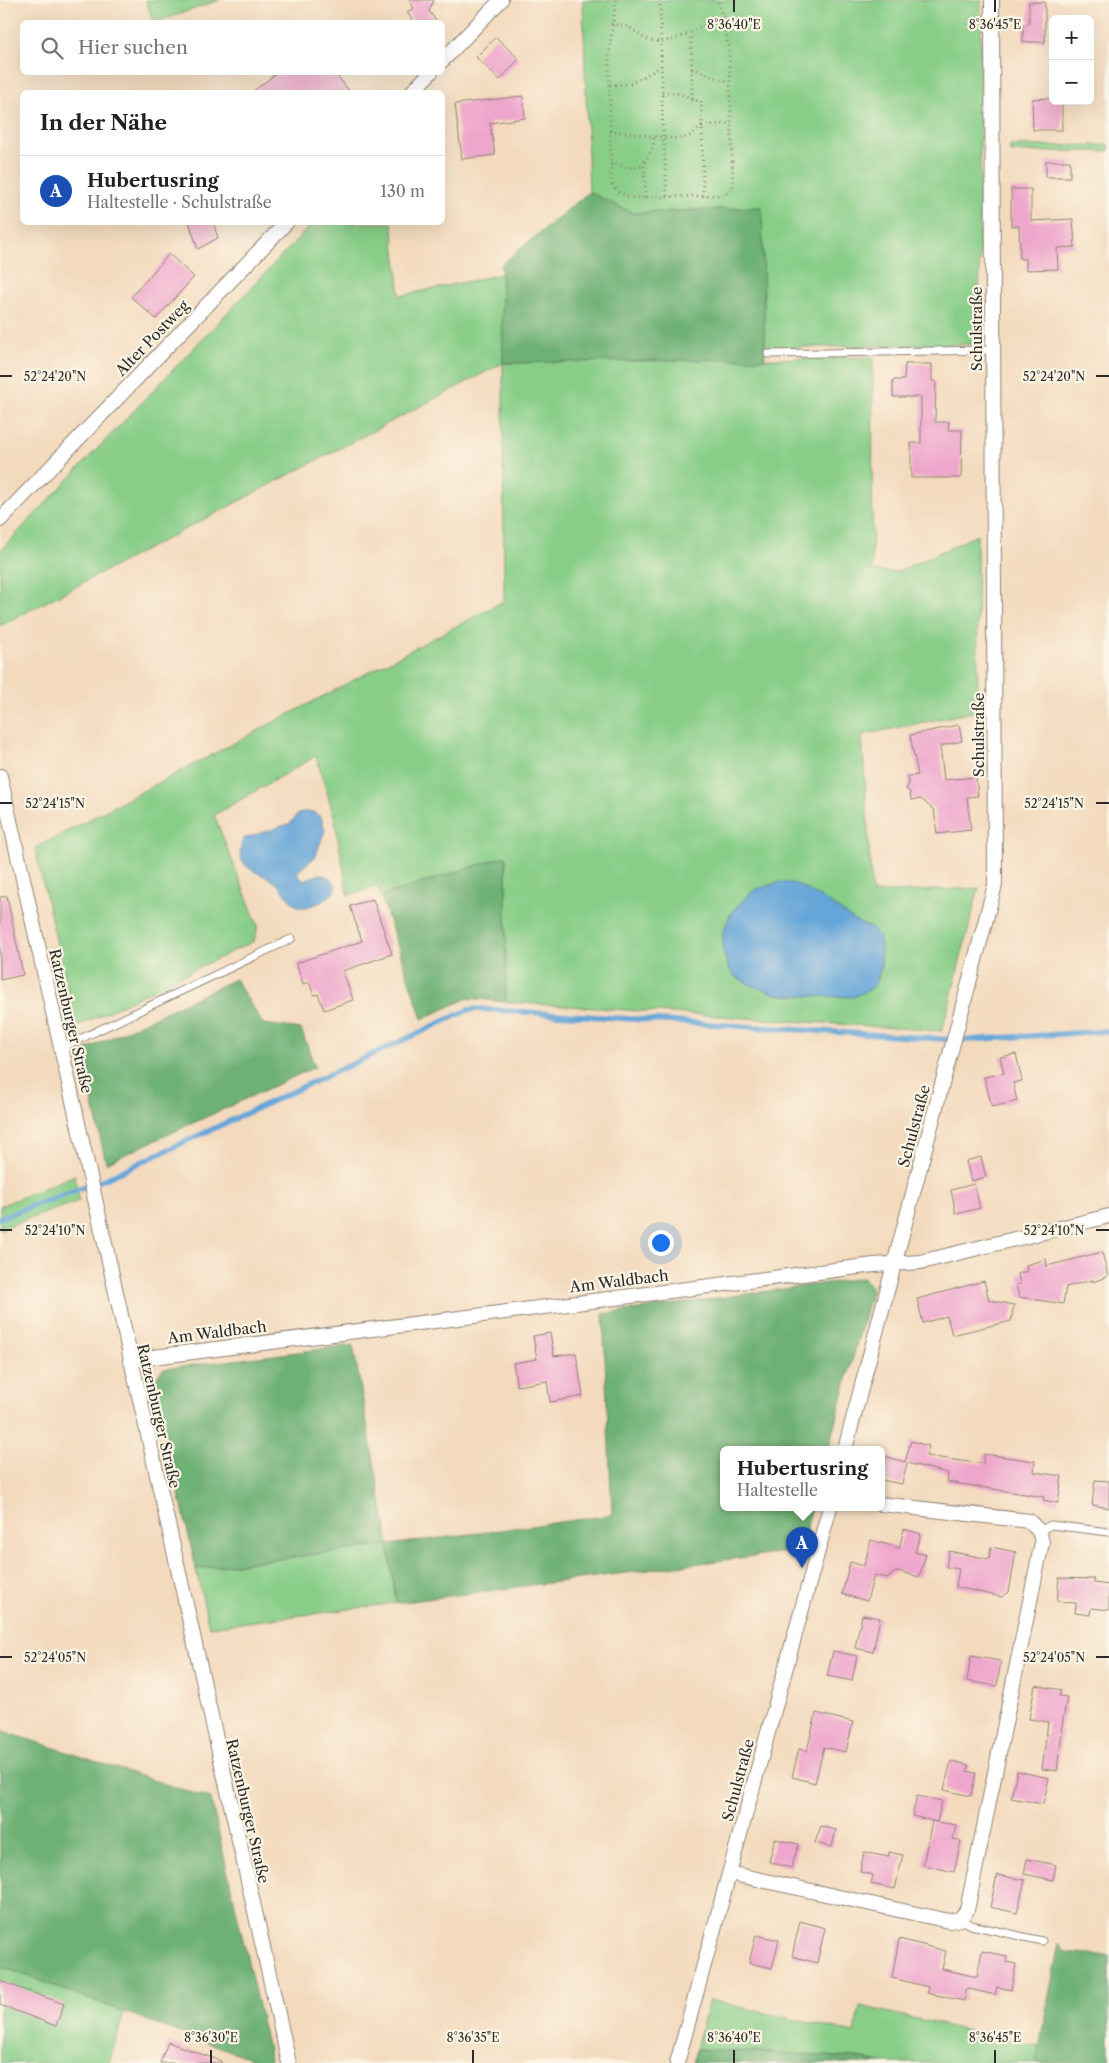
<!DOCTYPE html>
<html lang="de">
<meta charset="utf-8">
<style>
body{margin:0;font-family:"Libre Caslon Text",serif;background:#f2f2f2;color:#202124}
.controls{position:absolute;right:15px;top:15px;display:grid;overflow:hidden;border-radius:8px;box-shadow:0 5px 20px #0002}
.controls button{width:45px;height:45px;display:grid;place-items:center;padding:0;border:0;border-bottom:1px solid #e0e0e0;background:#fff;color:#202124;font:25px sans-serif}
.you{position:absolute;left:660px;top:1242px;width:18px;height:18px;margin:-12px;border:4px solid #fff;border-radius:50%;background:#1a73e8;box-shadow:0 0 0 8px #1a73e833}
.badge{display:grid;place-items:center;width:32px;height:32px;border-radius:50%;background:#d93025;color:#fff;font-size:16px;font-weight:700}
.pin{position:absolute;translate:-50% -41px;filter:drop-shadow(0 1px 2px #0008)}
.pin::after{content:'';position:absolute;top:26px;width:18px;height:15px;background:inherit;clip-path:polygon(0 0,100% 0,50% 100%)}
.popup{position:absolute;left:720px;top:1446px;width:165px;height:65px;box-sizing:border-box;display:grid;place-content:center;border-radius:8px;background:#fff;filter:drop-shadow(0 1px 4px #0005);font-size:16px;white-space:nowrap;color:#757577}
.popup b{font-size:19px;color:#202124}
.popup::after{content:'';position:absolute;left:50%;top:100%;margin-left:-10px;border:10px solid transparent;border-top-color:#fff}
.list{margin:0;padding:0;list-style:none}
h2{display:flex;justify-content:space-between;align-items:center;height:65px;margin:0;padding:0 20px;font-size:21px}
h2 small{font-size:16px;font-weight:400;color:#757577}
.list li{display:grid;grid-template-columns:32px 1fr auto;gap:15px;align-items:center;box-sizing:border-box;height:70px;padding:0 20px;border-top:1px solid #e0e0e0}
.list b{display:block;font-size:19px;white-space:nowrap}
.list p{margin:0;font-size:16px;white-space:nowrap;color:#757577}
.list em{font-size:16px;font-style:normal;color:#757577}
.icon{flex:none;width:28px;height:28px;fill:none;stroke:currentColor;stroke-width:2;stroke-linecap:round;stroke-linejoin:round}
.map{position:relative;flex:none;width:1109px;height:2063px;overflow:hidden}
.search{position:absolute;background:#fff;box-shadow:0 5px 20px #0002;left:20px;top:20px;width:425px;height:55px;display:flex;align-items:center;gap:12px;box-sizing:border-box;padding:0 18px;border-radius:8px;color:#757577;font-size:19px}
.panel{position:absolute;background:#fff;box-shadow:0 5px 20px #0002;left:20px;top:90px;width:425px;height:135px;border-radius:8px}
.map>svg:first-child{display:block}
.green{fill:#88ce88;stroke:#5a7c5a}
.forest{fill:#6eb174;stroke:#4c6e50}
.water{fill:#65a5d8;stroke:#486882}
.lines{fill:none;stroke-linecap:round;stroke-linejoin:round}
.stream{stroke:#65a5d8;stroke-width:5.5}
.building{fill:#eea6cc}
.lane-casing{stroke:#8f8274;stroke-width:9}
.street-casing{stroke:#8f8274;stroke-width:16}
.path{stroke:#8f8274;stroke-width:3;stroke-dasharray:1 4;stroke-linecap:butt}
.lane{stroke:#fff;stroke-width:7}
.street{stroke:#fff;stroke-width:14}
.ticks{fill:none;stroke:#2b2b2b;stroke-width:2}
.labels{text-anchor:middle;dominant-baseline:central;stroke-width:4.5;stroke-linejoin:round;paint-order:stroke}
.street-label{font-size:15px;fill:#2b2b2b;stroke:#fcf5e5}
.ticks-label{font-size:12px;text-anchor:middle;fill:#2b2b2b;stroke:#fcf5e5;stroke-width:4.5;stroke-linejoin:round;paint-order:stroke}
</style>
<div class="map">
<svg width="1109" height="2063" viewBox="0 0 1109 2063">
<rect width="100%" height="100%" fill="#fcf5e5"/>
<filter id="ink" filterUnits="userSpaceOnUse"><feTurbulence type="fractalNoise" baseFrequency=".02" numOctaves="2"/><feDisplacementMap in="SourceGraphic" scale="10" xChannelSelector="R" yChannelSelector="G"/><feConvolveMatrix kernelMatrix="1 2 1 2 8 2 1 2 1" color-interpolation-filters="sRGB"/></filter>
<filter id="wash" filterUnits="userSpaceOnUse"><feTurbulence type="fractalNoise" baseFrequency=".0096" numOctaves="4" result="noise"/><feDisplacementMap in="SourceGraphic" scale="20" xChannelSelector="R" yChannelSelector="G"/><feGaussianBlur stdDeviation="1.12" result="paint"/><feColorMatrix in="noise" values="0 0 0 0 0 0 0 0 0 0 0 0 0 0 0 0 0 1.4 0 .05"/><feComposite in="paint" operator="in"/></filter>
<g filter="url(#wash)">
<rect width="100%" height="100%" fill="#f3dabd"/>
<path class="green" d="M 146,0 L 220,0 L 156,22 L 153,22 Z
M 583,0 L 981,0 L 979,344 L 765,348 L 762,207 L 632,213 L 589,192 Z
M 1109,145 L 1109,151 L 1010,152 L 1010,146 Z
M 313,223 L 392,223 L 400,296 L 502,274 L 504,363 L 873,357 L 872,571 L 897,572 L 977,535 L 978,711 L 862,735 L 872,893 L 979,888 L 942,1031 L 506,1002 L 506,856 L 381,896 L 378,887 L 348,895 L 334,816 L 316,756 L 214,815 L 258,926 L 254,941 L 76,1027 L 35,848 L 504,601 L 503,363 L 0,626 L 0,551 Z
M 75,1175 L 79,1201 L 0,1229 L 0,1206 Z
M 389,1545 L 396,1603 L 209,1627 L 196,1569 Z
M 0,1966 L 124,2012 L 109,2063 L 0,2063 Z
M 709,2000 L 854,2033 L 860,2006 L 1039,2047 L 1036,2063 L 882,2063 L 858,2058 L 696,2049 Z"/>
<path class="forest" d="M 589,192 L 633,213 L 762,207 L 765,359 L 503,363 L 501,265 Z
M 506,856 L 506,1002 L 468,998 L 422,1019 L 381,896 Z
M 235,979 L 263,1024 L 301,1029 L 315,1067 L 106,1163 L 81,1052 Z
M 863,1278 L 872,1288 L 828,1449 L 723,1449 L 723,1507 L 812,1507 L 800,1550 L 396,1603 L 388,1545 L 196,1569 L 154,1381 L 163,1369 L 353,1345 L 389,1545 L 612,1515 L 603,1314 Z
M 0,1730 L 211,1799 L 271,2063 L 263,2063 L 0,1966 Z
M 1059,1943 L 1065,1952 L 1109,1956 L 1109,2063 L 1036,2063 Z
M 696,2049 L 858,2058 L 882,2063 L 693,2063 Z"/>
<path class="water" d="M 303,812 L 313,812 L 321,817 L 325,830 L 315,857 L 297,872 L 300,878 L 304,880 L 320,874 C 360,887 312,910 300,907 C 290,905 284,889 276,883 C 267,875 249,872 243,862 C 238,854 241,847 243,839 L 291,823 L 298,814 Z
M 780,882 L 797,884 L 827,901 L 855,921 L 871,928 L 879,936 L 881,945 L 881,967 L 877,981 L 871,989 L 853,997 L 779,995 L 751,985 L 734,976 L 729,969 L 723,952 L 723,933 L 731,912 L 754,890 Z"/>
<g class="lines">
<path class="stream" d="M 0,1218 L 105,1179 L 468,1010 L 477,1009 L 942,1039 L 967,1040 L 1109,1031"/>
</g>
<g id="blocks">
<path class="building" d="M 409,0 L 434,0 L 429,11 L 437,22 L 414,22 L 407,12 L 414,8 Z
M 1029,2 L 1045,2 L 1045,42 L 1023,42 L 1023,24 L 1029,24 Z
M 496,37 L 519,59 L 500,80 L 476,57 Z
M 278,72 L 334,72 L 350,92 L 252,92 Z
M 523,96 L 525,118 L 490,123 L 495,155 L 462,159 L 455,104 Z
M 1053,98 L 1053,101 L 1062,101 L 1062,130 L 1033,130 L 1032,99 Z
M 1046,161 L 1070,161 L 1070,177 L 1046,177 Z
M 1011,189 L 1031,189 L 1031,221 L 1073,219 L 1075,247 L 1057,248 L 1058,269 L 1026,270 L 1026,259 L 1020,259 L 1019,226 L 1011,226 Z
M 189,222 L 213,222 L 218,238 L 198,249 Z
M 169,254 L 194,277 L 156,319 L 131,297 Z
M 905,364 L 932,364 L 932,381 L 936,381 L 935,422 L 949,422 L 948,430 L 962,430 L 961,478 L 911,478 L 911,443 L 921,443 L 921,397 L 893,397 L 893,380 L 904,380 Z
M 959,725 L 962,741 L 940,746 L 944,780 L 976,777 L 978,796 L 967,797 L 971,830 L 937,834 L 934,810 L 921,799 L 911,800 L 910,792 L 906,789 L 909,784 L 908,776 L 918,775 L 910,735 Z
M 7,896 L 23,975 L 0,980 L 0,897 Z
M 373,899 L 392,954 L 343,971 L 353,1000 L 324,1010 L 318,994 L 314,995 L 309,982 L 303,984 L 296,963 L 362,941 L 350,906 Z
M 1016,1054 L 1022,1081 L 1013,1083 L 1017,1101 L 992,1107 L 984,1077 L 1004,1073 L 1000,1057 Z
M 981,1157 L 986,1177 L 971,1181 L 966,1161 Z
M 974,1184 L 980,1208 L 956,1214 L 951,1190 Z
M 1102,1252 L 1108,1276 L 1093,1282 L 1093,1280 L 1066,1287 L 1063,1304 L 1019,1297 L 1016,1285 L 1020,1284 L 1018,1274 L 1027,1271 L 1026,1265 L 1046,1259 L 1047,1266 Z
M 984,1281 L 989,1300 L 1014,1305 L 1011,1321 L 952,1335 L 947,1316 L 923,1323 L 917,1299 Z
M 550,1333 L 554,1356 L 576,1353 L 583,1396 L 550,1402 L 547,1381 L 517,1386 L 513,1363 L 537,1359 L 533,1336 Z
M 911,1441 L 929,1446 L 926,1456 L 983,1464 L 984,1454 L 1035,1461 L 1034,1472 L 1062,1476 L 1058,1503 L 1043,1500 L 1044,1497 L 947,1482 L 948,1473 L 907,1463 L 902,1484 L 881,1480 L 881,1455 L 905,1462 Z
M 1095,1480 L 1109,1481 L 1109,1508 L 1092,1505 Z
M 904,1529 L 921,1534 L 915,1552 L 926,1555 L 919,1577 L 898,1571 L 886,1578 L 874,1575 L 867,1601 L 842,1594 L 850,1562 L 864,1566 L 871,1540 L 899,1548 Z
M 991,1547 L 1016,1552 L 1009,1592 L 1002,1597 L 956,1587 L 959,1569 L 946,1567 L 949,1551 L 989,1559 Z
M 1059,1578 L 1094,1579 L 1094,1583 L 1109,1585 L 1109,1610 L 1091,1608 L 1090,1615 L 1075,1613 L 1076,1603 L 1057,1601 Z
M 862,1615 L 880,1618 L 873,1652 L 855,1648 Z
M 833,1651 L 857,1656 L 852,1681 L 827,1676 Z
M 971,1656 L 1001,1661 L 997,1686 L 967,1681 Z
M 1035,1685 L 1061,1690 L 1059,1696 L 1067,1697 L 1061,1731 L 1062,1731 L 1057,1771 L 1042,1769 L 1048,1722 L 1029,1719 Z
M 816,1713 L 853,1722 L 846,1752 L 824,1747 L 815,1783 L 792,1777 L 799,1749 L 807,1751 Z
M 951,1761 L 969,1765 L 967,1771 L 976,1773 L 971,1796 L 944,1790 Z
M 1017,1771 L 1049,1778 L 1043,1804 L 1011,1798 Z
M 917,1796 L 942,1801 L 937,1822 L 912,1816 Z
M 932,1821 L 956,1825 L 953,1839 L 961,1841 L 954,1872 L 923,1865 Z
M 821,1826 L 836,1830 L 832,1847 L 815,1843 Z
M 775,1839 L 799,1844 L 791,1868 L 769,1862 Z
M 864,1852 L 888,1857 L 889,1852 L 903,1855 L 895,1889 L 871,1884 L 873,1875 L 860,1872 Z
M 1027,1859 L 1056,1865 L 1053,1880 L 1024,1874 Z
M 997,1875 L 1025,1880 L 1017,1913 L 990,1907 Z
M 800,1921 L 825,1928 L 817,1963 L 792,1956 Z
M 756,1935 L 779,1940 L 772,1968 L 749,1963 Z
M 899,1939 L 946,1951 L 942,1969 L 977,1977 L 982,1951 L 1007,1956 L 1006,1962 L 1016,1964 L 1011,1990 L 997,1987 L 995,1995 L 969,1989 L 966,1991 L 964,2001 L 927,1993 L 928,1987 L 892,1978 Z
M 0,1981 L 64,2004 L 56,2026 L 0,2005 Z
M 168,2042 L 221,2061 L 221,2063 L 160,2063 Z"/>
</g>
</g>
<g filter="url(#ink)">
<use href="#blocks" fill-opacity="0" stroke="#8f8274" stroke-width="1"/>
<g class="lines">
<defs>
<path id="lane" d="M 768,354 L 992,350
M 61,1048 L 291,939
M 1039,1531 L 1051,1525 L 1109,1532
M 960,1919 L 971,1925 L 1042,1941"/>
<path id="street" d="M 442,61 L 501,0
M 412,92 L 431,72
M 0,520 L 287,222
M 0,776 L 289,2063
M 130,1360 L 874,1265 L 921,1262 L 1109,1216
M 845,1449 L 995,885 L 992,0
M 729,1873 L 949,1921 L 960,1919 L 967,1910 L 1042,1542 L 1039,1531 L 1029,1521 L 881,1504
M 677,2063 L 830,1507"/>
</defs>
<use href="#lane" class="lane-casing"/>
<use href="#street" class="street-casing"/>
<path class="path" d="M 616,0 L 609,54 L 611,183 L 619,193 L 633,198 L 724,195 L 733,188 L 729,47 L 718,0
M 660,0 L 663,137 L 664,143 L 667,196
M 611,24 C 618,25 625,25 630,28 C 639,33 643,40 654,41 C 681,44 698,24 723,19
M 692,69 C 705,71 716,81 730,81
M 610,85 L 630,84 L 661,67
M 662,93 L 676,93 L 692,98 L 691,34
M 610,131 C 629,131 675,143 689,136 C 694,134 698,129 702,126 L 701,101 L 692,100 L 692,98
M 611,163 L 628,168 L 644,166
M 703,196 L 702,126 L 731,123
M 646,197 L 644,163 L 653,147 L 654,136"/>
<use href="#lane" class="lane"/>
<use href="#street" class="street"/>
</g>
</g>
<path class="ticks" d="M 734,0 L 734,12M 995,0 L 995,12M 0,376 L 12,376M 1096,376 L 1109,376M 0,803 L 12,803M 1096,803 L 1109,803M 0,1230 L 12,1230M 1096,1230 L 1109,1230M 0,1657 L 12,1657M 1096,1657 L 1109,1657M 211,2050 L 211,2063M 473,2050 L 473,2063M 734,2050 L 734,2063M 995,2050 L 995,2063"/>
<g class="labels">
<g class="street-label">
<text transform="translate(976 329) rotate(-90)">Schulstraße</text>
<text transform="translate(152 338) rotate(-46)">Alter Postweg</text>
<text transform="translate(978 735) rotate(-90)">Schulstraße</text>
<text transform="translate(71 1021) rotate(77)">Ratzenburger Straße</text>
<text transform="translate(914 1126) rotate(-75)">Schulstraße</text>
<text transform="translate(619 1281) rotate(-7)">Am Waldbach</text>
<text transform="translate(217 1332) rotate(-7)">Am Waldbach</text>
<text transform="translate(159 1416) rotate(77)">Ratzenburger Straße</text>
<text transform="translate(738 1780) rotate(-75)">Schulstraße</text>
<text transform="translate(248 1811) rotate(77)">Ratzenburger Straße</text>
</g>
</g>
<g class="ticks-label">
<text x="734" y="29">8°36'40"E</text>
<text x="995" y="29">8°36'45"E</text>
<text x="55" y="381">52°24'20"N</text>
<text x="1054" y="381">52°24'20"N</text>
<text x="55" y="808">52°24'15"N</text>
<text x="1054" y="808">52°24'15"N</text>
<text x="55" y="1235">52°24'10"N</text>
<text x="1054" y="1235">52°24'10"N</text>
<text x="55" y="1662">52°24'05"N</text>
<text x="1054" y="1662">52°24'05"N</text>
<text x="211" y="2042">8°36'30"E</text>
<text x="473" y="2042">8°36'35"E</text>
<text x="734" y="2042">8°36'40"E</text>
<text x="995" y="2042">8°36'45"E</text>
</g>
</svg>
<div class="controls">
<button>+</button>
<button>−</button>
</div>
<div class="you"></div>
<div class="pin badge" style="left:802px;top:1568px;background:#1a4fb4">A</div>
<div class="popup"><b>Hubertusring</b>Haltestelle</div>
<div class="search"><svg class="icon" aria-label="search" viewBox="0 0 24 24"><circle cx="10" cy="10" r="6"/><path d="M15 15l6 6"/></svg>Hier suchen</div>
<section class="panel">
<h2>In der Nähe<small></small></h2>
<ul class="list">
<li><span class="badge" style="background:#1a4fb4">A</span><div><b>Hubertusring</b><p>Haltestelle · Schulstraße</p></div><em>130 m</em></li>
</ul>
</section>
</div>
